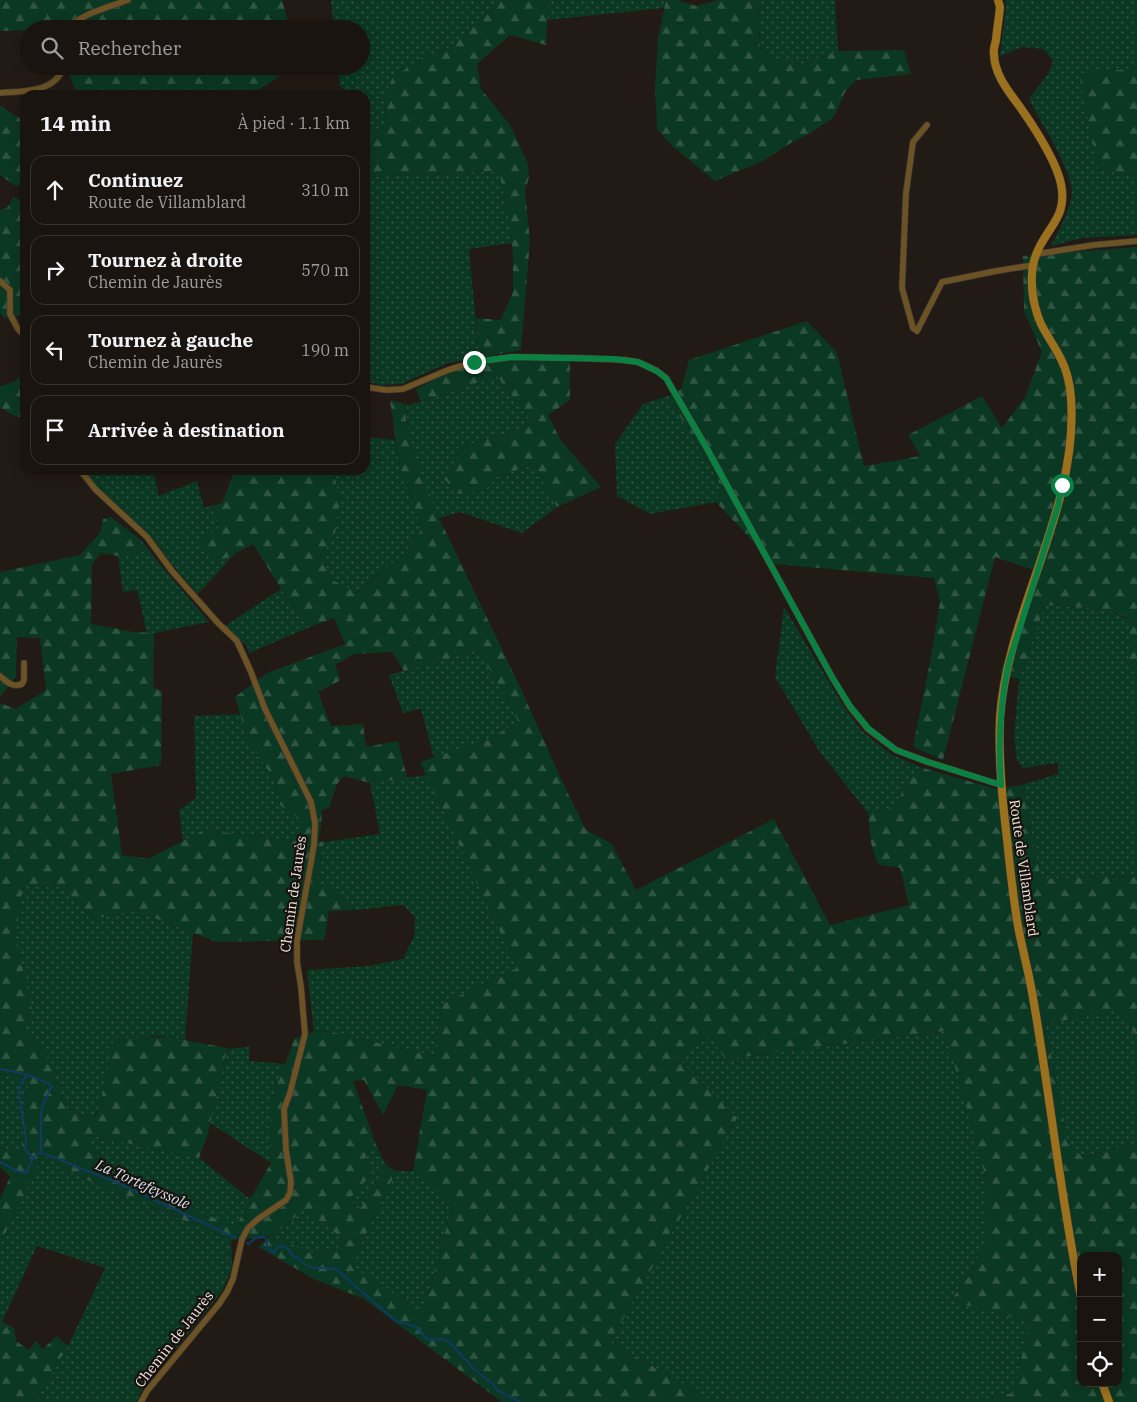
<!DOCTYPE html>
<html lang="fr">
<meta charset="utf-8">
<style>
body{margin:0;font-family:"IBM Plex Serif",serif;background:#27211e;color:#f1f3f6}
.controls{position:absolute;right:15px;bottom:15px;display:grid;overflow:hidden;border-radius:10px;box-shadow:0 2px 12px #0003}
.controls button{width:45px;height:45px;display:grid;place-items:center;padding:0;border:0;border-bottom:1px solid #383330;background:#1a1410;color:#f1f3f6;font:25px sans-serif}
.stop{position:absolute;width:15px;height:15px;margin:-11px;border:4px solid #0b8043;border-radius:50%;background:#fff}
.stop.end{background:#0b8043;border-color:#fff;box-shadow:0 1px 5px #0008}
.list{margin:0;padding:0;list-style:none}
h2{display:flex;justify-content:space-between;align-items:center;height:65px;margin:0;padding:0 20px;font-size:21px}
h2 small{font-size:16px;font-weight:400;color:#9f9e9f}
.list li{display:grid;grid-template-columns:32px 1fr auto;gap:15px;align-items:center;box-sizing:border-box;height:70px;margin:0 10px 10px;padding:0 10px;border:1px solid #383330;border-radius:15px}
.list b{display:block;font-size:19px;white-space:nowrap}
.list p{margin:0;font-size:16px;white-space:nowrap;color:#9f9e9f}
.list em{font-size:16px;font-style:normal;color:#9f9e9f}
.icon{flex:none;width:28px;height:28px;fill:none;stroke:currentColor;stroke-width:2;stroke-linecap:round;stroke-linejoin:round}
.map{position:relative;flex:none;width:1137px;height:1402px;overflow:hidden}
.search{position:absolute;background:#1a1410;box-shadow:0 2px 12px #0003;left:20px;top:20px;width:350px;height:55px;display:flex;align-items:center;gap:12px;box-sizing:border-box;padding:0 18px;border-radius:28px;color:#9f9e9f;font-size:19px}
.panel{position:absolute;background:#1a1410;box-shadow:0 2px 12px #0003;left:20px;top:90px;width:350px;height:385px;border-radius:15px}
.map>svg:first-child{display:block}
.grass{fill:url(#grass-dots)}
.forest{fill:url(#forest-firs);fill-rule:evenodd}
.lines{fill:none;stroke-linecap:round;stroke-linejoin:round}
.stream{stroke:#0e3b5f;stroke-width:2}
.street-casing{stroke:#3e3732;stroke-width:7}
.secondary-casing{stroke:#3e3732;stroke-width:9}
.street{stroke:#6c5325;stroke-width:5.5}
.secondary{stroke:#9b711e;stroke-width:8}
.route{stroke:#0b8043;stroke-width:6}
.labels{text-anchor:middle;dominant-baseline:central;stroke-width:4.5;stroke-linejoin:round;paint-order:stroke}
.street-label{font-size:14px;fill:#ede7e4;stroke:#18110c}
.water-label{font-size:15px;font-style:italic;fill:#d4e3f2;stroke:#18110c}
</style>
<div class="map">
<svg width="1137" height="1402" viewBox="0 0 1137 1402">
<defs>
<pattern id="grass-dots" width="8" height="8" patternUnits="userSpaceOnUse" patternTransform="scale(1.25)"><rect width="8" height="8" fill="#0b3823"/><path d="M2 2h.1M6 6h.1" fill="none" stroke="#2f5543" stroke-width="1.8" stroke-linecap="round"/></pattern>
<pattern id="forest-firs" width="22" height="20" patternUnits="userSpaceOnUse" patternTransform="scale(1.25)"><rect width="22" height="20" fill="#0b3823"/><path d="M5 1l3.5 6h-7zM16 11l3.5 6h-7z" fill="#2f5543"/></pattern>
</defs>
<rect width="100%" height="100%" fill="#221a15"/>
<path class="grass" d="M 331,0 L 503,0 L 452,46 L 419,59 L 384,98 L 387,132 L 365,132 L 365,95 L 349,95 L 349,93 L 340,86 L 338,66 L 361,66 L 361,29 L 334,29 Z
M 541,0 L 666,0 L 664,8 L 547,20 L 548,7 Z
M 758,0 L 835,0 L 838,51 L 803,64 L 773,59 L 760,48 Z
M 1005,0 L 1137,0 L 1137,68 L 1079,74 L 1098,169 L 1137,176 L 1137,235 L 1081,238 L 1051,246 C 1059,230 1071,209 1072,191 C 1072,171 1039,119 1029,99 L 1048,74 L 1053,61 L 1043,49 L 1022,47 L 1000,56 L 1006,4 Z
M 499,171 L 511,229 L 512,243 L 469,249 L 479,358 L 448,363 L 401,384 L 381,385 L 365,381 L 365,177 Z
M 497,376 L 533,424 L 458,448 L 457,465 L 443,477 L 457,494 L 484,491 L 498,476 L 533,465 L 557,507 L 522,533 L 460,512 L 439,518 C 425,483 404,445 407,405 L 424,401 Z
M 668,396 L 721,486 L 716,502 L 650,514 L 617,496 L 615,444 L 643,404 Z
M 365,437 L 395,440 L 399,464 L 422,529 L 404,554 L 356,593 L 331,579 L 320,558 L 335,534 L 340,500 L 333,470 L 365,470 Z
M 84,470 L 153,470 L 159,496 L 197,481 L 204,508 L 211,506 L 219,528 L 198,543 L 217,563 L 235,554 L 198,594 L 178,572 L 150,535 L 96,487 Z
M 141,540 L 158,562 L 209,622 L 154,633 L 147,633 L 137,590 L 123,592 L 118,556 L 137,556 Z
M 281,589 L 289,601 L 310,627 L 249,653 L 247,646 L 225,626 Z
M 1045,605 L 1105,609 L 1129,620 L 1129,664 L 1137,663 L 1137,876 L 1041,879 L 1022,785 L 1058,774 L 1058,763 L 1023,768 L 1017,760 L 1014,737 L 1019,679 Z
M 784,607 L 844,707 L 861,730 L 892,755 L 920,767 L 913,774 L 894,807 L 868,813 L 819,751 L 775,677 Z
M 479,650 L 518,721 L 490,739 L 434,758 L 421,709 L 403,713 L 389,675 Z
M 240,714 L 249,744 L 274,778 L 280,805 L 303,820 L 297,841 L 204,830 L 183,841 L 179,810 L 196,798 L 194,716 Z
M 427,775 L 517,968 L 442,1004 L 434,1056 L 323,1030 L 314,1033 L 307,970 L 370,966 L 403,959 L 414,936 L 415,917 L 403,905 L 356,910 L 333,885 L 316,885 L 324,842 L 380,834 L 370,783 Z
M 23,886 L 61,887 L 94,919 L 134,910 L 193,933 L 185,1040 C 176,1038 167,1036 158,1036 C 143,1037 129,1039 115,1037 L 101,1101 L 94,1118 L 66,1108 L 42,1044 L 23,1034 L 32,1009 L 15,936 Z
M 1119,1010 L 1137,1037 L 1137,1143 L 1081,1157 L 1068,1143 L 1045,1024 Z
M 946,1031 L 987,1182 L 987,1243 L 951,1300 L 1029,1321 L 1014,1393 L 970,1402 L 714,1402 L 610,1342 L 737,1118 L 677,1057 L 710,1036 L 725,1059 Z
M 250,1047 L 249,1061 L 285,1064 L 274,1093 L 270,1100 L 271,1163 L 210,1123 L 227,1049 Z
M 0,1074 L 29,1080 L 21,1153 L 3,1148 L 0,1153 Z
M 87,1135 L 199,1158 L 250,1199 L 236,1228 L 104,1172 Z
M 376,1145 L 386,1165 L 355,1219 L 352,1196 L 372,1174 L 365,1158 Z
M 43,1155 L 85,1179 L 231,1240 L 232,1262 L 231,1271 L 222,1291 L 174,1351 L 159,1366 L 143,1388 L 136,1402 L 35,1402 L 68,1346 L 105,1268 L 37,1246 L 2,1322 L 0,1321 L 0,1244 Z
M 396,1171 L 413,1171 L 452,1207 L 423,1313 L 352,1267 L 358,1251 Z
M 305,1209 L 342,1238 L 338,1249 L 310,1253 L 271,1236 Z"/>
<path class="forest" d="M 0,0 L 282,0 L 290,29 L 29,29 L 29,30 L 0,31 Z
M 503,0 L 541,0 L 548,7 L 546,45 L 510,35 L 477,64 L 481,89 L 510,125 L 528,164 L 529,177 L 525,191 L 530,241 L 521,350 L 479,358 L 476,318 L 501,320 L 513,292 L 513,259 L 511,229 L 499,171 L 365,177 L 365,132 L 387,131 L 384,98 L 392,79 L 419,59 L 452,46 Z
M 666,0 L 677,0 L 696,6 L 719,0 L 758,0 L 760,48 L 773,59 L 803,64 L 838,51 L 904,50 L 911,74 L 856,80 L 845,92 L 834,117 L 811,133 L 789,144 L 763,161 L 715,181 L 671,145 L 657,129 L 655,86 L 658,39 Z
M 65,66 L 294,66 L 259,90 L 259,95 L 78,95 Z
M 1137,68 L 1137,176 L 1098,169 L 1079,74 Z
M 0,106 L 21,119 L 25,123 L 25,179 L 17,187 L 0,175 Z
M 13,197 L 25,202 L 25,314 L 4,318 L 0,313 L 0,210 L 7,208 Z
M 1137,247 L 1137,663 L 1129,665 L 1129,619 L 1105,609 L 1045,605 L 1019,679 L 1000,674 L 1034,570 L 995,557 L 943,760 L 913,747 L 930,662 L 940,601 L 934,578 L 774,564 L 716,502 L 721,486 L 668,396 L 681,389 L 689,360 L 807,321 L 837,353 L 864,466 L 920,456 L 908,435 L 982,396 L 1002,428 L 1025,397 L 1042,352 L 1024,311 L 1023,256 Z
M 511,360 L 570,361 L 570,400 L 548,415 L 560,439 L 601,487 L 557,507 L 533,465 L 498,476 L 484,491 L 457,494 L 443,477 L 457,465 L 458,448 L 533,424 L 497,376 L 421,402 L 416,389 L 449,372 L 483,364 Z
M 25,373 L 25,418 L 14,416 L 3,409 L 0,408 L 0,386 L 12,383 Z
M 390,400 L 407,405 L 406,419 L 415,458 L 439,518 L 521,689 L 561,779 L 586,830 L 611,843 L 636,890 L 774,819 L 830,925 L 909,905 L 900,868 L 878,864 L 871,843 L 868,813 L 894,807 L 913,774 L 920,767 L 996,789 L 1022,785 L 1041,879 L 1137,876 L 1137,1037 L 1119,1010 L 1045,1024 L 1068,1143 L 1082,1157 L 1137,1143 L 1137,1402 L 970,1402 L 1014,1393 L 1029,1321 L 951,1301 L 987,1243 L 987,1182 L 945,1031 L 725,1059 L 710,1036 L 677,1057 L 737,1118 L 610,1342 L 714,1402 L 502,1402 L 364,1299 L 314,1279 L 258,1247 L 270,1236 L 231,1240 L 85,1179 L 43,1155 L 0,1244 L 0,1199 L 10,1177 L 0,1167 L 0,1153 L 3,1148 L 21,1153 L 29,1081 L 0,1074 L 0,703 L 16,709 L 46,690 L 40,638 L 17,637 L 16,677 L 0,697 L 0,572 L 80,555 L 100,533 L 103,519 L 111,517 L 141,540 L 137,556 L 118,556 L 101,553 L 92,564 L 91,624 L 134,632 L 154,633 L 153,687 L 162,691 L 161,765 L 111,774 L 122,855 L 148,859 L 204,830 L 297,841 L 303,821 L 280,805 L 274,778 L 249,744 L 235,697 L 267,673 L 345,644 L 334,618 L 310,627 L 289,601 L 253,544 L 217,563 L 197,544 L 219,528 L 211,506 L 222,503 L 235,470 L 333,470 L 340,500 L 335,534 L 320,558 L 331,579 L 357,593 L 404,554 L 422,529 L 399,464 ZM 479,650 L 518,721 L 490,739 L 420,762 L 517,968 L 442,1004 L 434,1056 L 323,1030 L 295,1038 L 274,1093 L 270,1100 L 271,1163 L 250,1199 L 236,1227 L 104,1172 L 88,1135 L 199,1158 L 207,1137 L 227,1048 L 169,1037 L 122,1038 L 114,1037 L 101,1101 L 95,1118 L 66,1108 L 42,1043 L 23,1034 L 32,1009 L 15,936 L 23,886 L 61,887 L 94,919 L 134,910 L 217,942 L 324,940 L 329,911 L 356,910 L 333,885 L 316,884 L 324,842 L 318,841 L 321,827 L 322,810 L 329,808 L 337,784 L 344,776 L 370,783 L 407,778 L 398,741 L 366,747 L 363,724 L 331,726 L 318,692 L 341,680 L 335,665 L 354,654 L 392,652 L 404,671 ZM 364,1080 L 383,1115 L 398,1085 L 427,1090 L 413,1171 L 452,1207 L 423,1313 L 353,1267 L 358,1251 L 396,1171 L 386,1165 L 355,1218 L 352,1196 L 372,1174 L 365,1158 L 376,1145 L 353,1081 ZM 305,1209 L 342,1238 L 338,1249 L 310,1253 L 271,1236 ZM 1081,1256 L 1118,1256 L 1118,1383 L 1081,1383 Z
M 0,1321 L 14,1328 L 16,1341 L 29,1350 L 36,1341 L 43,1349 L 57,1336 L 68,1346 L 35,1402 L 0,1402 Z"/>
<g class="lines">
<path class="stream" d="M 0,1069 C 18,1072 37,1076 52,1086 L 43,1104 L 41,1112 L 41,1153 L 59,1159 L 77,1167 L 118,1183 L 236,1238
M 26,1075 L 20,1087 L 19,1096 L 26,1138 L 25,1149 L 33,1158
M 0,1162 L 17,1171 L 26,1173 L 33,1158 L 41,1151
M 247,1243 L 249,1244 L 255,1238 L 264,1237 L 267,1239 L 267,1246 L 272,1252 L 275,1252 L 278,1247 C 287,1244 289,1251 294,1257 L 299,1258 C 311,1275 323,1264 337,1270 L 396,1321 L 416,1327 L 425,1337 L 430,1340 L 442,1339 L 448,1341 L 476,1371 L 492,1383 L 497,1390 L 520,1402"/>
<defs>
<path id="street" d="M 69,29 C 77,15 112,6 128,0
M 0,93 C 23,91 56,93 64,66
M 927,125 L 913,142 L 906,193 L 902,288 L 913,328 L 917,331 L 942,282 L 996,271 L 1034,265
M 1037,254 L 1094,245 L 1137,241
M 0,281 L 10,290 L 10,314 L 18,329 L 25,336
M 365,387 L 387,390 L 403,389 L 448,370 L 474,362 L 512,357 L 580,358 L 625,360 L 638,362 L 657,371 L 666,378 L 705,445 L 832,677 L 850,707 L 868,729 L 896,750 L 928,762 L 1001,785
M 80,470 L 96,490 L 147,537 L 172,571 L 218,623 L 237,641 L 251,672 L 265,709 L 311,802 L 315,823 L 314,845 L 297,941 L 297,962 L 301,987 L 305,1034 L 290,1093 L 284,1109 L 286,1150 L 291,1182 L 290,1193 L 286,1200 L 258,1219 L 248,1228 L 242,1239 L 233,1279 L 227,1292 L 219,1304 L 147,1391 L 141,1402
M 0,676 C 7,682 13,688 22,684 L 24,680 L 24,663"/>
<path id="secondary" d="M 998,0 L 1000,7 C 999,18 997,29 996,40 C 995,45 993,49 994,54 C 994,74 1009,92 1020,107 C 1034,127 1056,160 1061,184 C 1067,214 1052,223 1040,246 C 1034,257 1031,272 1032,285 C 1032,297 1036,313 1041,324 C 1047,336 1055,347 1061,359 C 1067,371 1070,384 1071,398 C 1079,509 1007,610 1000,718 C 998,759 1002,799 1007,839 C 1010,868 1013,897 1018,926 C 1022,948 1028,969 1032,992 C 1050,1093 1060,1196 1081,1297
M 1102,1383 L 1109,1402"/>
</defs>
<use href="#street" class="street-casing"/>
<use href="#secondary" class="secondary-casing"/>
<use href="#street" class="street"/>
<use href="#secondary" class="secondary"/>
</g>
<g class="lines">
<path class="route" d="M 474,362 L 512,357 L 614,359 L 638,362 L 657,371 L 666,378 L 705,445 L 832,677 L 850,706 L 868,728 L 896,750 L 928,762 L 1001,785 C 998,743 1000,702 1009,662 L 1058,506 L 1062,485"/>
</g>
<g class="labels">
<g class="street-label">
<text transform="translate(1024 868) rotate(82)">Route de Villamblard</text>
<text transform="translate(293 894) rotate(-82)">Chemin de Jaurès</text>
<text transform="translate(174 1339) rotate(-52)">Chemin de Jaurès</text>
</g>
<g class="water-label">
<text transform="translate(143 1184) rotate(24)">La Tortefeyssole</text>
</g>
</g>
</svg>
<div class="controls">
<button>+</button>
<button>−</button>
<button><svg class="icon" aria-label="locate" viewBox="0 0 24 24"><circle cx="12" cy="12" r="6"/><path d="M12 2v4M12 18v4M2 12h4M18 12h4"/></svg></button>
</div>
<div class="stop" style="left:1062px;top:485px"></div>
<div class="stop end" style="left:474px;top:362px"></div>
<div class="search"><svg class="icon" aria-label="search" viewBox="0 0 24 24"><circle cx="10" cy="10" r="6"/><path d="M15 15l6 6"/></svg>Rechercher</div>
<section class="panel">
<h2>14 min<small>À pied · 1.1 km</small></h2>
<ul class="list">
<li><svg class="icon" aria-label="ahead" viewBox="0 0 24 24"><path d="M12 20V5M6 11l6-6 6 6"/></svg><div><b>Continuez</b><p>Route de Villamblard</p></div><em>310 m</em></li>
<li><svg class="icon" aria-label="right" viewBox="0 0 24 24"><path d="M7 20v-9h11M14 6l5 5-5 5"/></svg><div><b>Tournez à droite</b><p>Chemin de Jaurès</p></div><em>570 m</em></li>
<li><svg class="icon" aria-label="left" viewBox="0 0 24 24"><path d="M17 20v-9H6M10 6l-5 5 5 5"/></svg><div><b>Tournez à gauche</b><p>Chemin de Jaurès</p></div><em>190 m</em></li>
<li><svg class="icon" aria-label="arrive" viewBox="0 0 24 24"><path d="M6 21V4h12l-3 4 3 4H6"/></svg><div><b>Arrivée à destination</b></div></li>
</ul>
</section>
</div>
